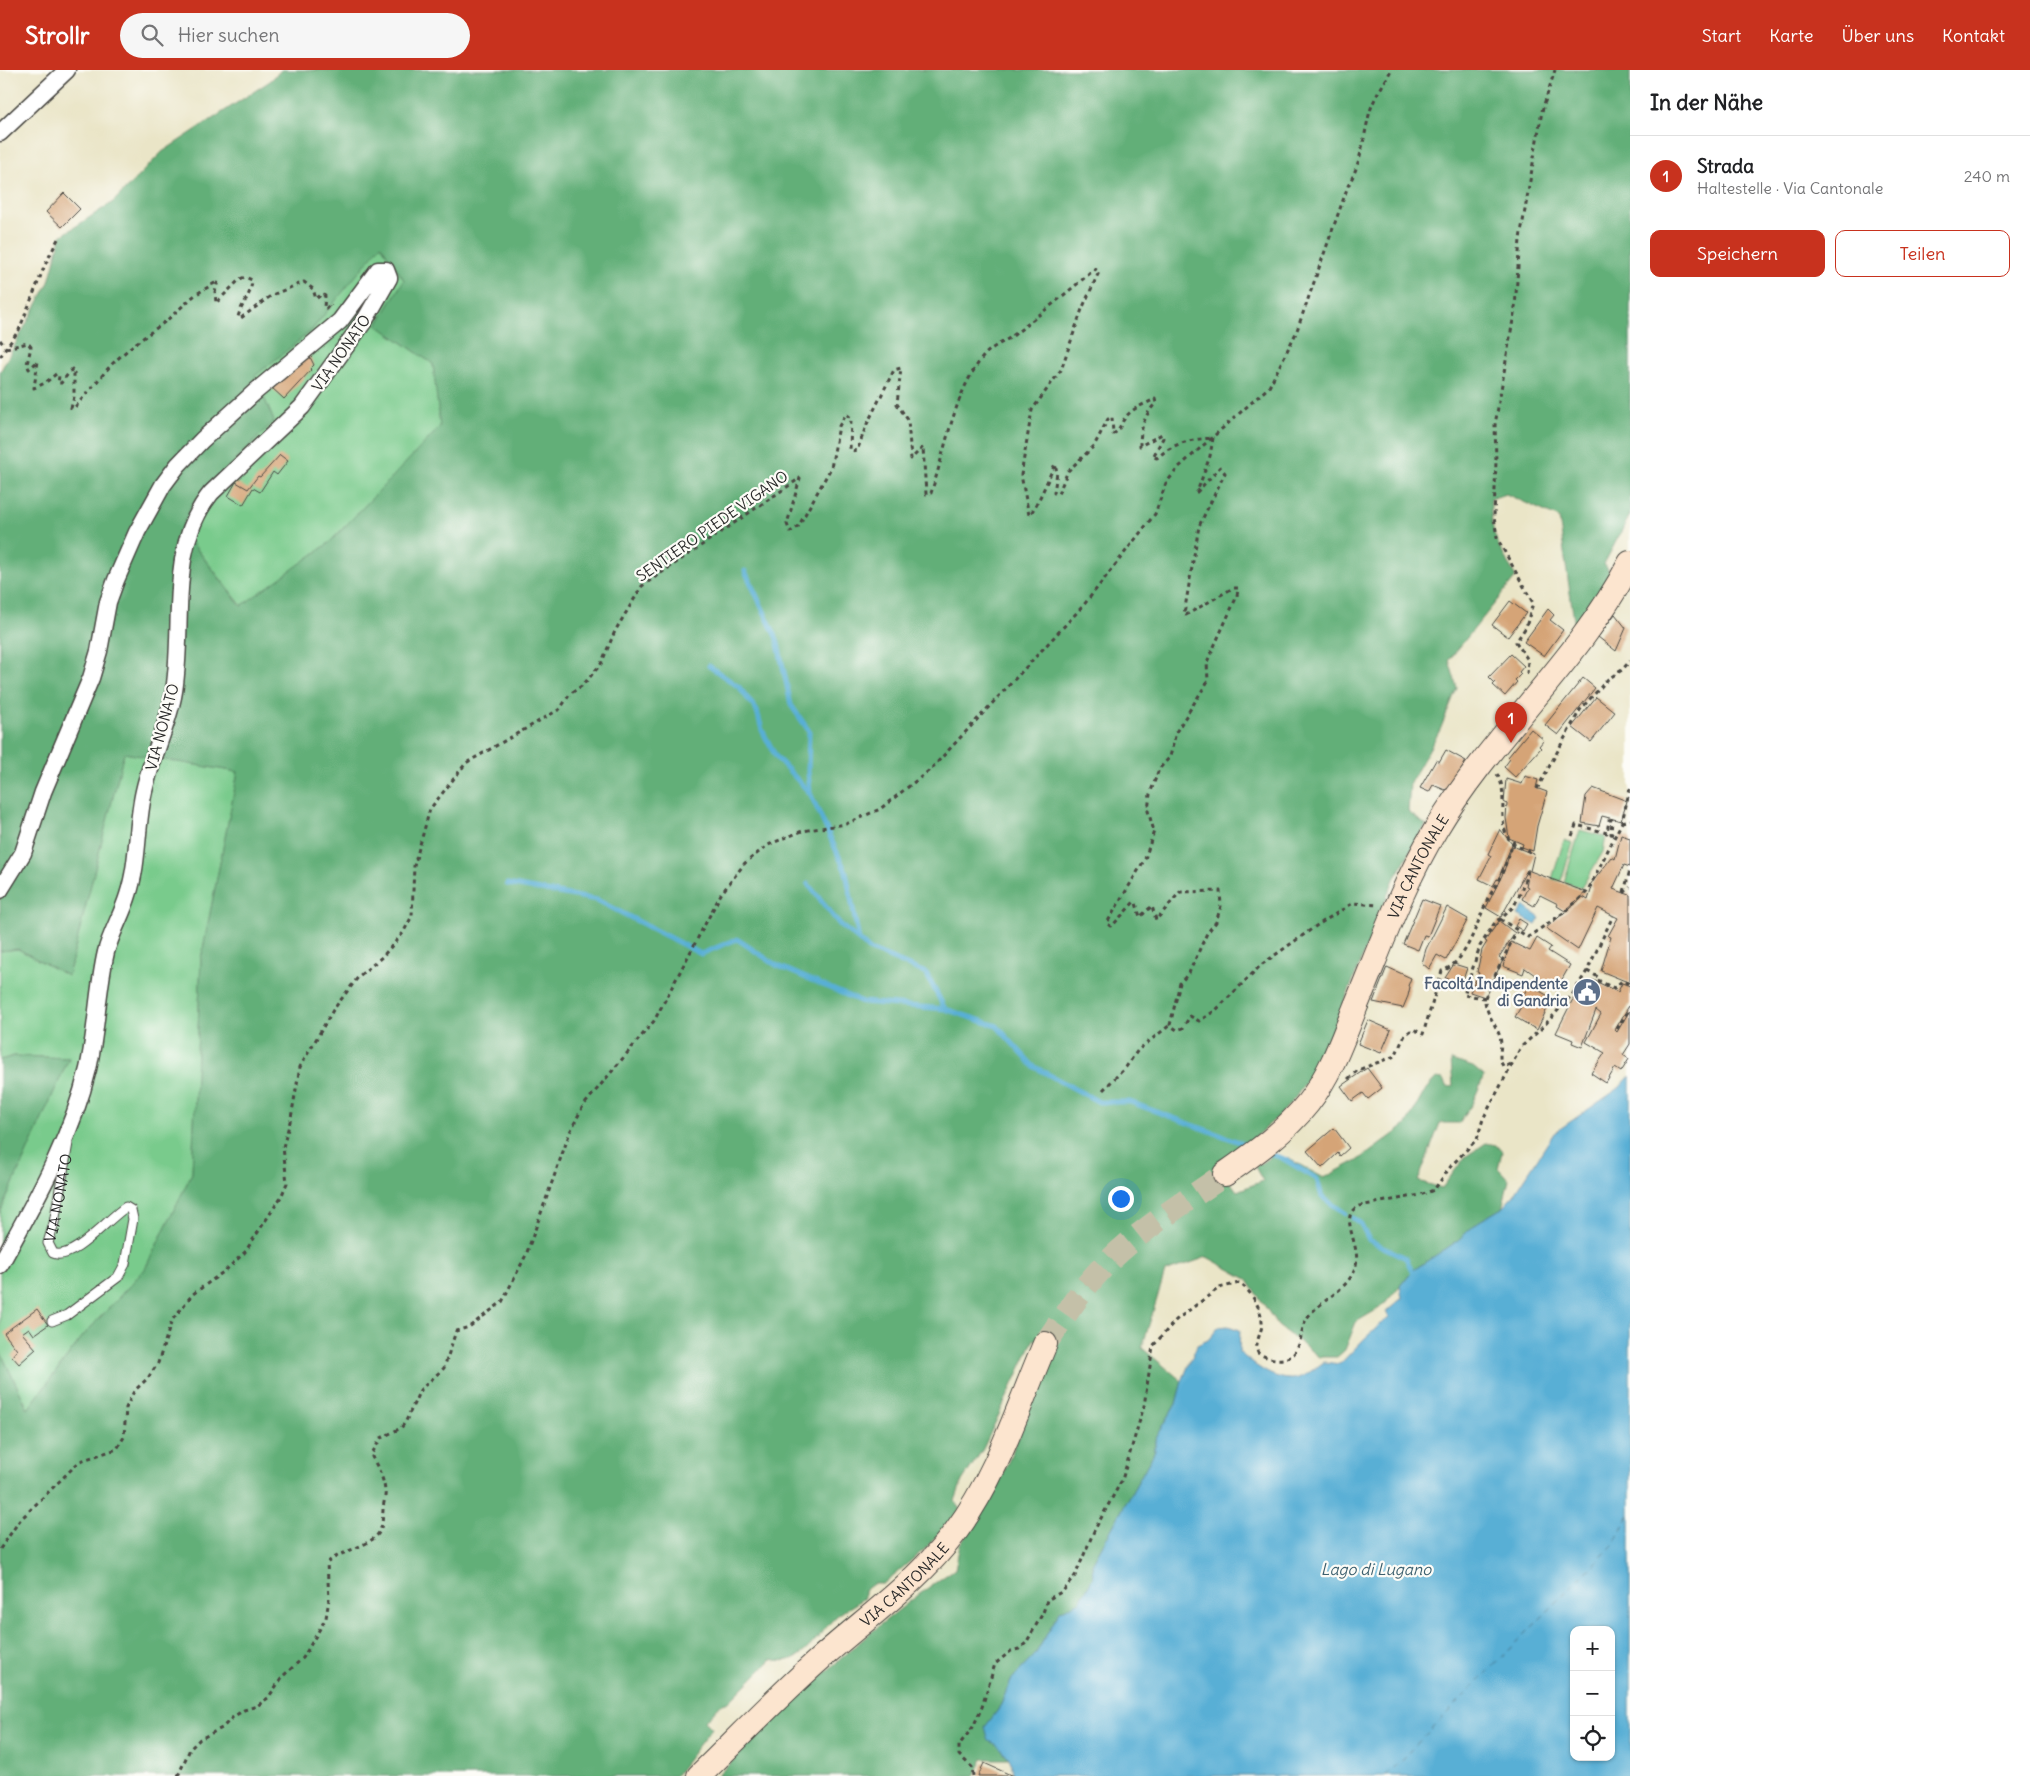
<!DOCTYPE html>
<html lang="de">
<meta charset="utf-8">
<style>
body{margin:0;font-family:Delius,sans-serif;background:#f6f6f6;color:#202124}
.controls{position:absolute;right:15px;bottom:15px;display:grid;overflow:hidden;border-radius:10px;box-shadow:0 1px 4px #0004}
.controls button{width:45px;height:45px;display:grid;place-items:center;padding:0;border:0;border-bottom:1px solid #e0e0e0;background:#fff;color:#202124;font:25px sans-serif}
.you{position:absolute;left:1120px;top:1128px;width:18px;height:18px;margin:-12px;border:4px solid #fff;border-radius:50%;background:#1a73e8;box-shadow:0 0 0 8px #1a73e833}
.badge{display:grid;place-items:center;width:32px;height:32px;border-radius:50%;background:#c8321e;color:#fff;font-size:16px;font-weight:700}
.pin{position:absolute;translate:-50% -41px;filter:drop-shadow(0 1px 2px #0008)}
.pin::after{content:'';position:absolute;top:26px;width:18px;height:15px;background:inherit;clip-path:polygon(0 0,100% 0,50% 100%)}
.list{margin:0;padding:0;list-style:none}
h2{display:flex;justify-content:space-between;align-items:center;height:65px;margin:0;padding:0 20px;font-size:21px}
h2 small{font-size:16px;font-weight:400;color:#757577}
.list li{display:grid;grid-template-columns:32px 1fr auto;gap:15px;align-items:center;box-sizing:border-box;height:80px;padding:0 20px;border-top:1px solid #e0e0e0}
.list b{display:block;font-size:19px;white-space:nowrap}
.list p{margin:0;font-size:16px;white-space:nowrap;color:#757577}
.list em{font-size:16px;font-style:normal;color:#757577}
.actions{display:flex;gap:10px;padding:15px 20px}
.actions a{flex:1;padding:11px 0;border:1px solid #c8321e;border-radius:10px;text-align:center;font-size:18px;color:#c8321e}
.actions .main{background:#c8321e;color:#fff}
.icon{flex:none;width:28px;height:28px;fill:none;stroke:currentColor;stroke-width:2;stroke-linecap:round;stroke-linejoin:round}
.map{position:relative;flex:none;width:1630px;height:1706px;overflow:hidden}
header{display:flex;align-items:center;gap:30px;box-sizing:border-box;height:70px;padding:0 25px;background:#c8321e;color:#fff}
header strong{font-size:24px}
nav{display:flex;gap:28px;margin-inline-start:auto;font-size:18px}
.search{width:350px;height:45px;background:#f6f6f6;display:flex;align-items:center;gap:12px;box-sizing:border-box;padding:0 18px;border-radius:28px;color:#757577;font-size:19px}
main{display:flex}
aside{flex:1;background:#fff}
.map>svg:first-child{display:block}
.green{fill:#79cb8c;stroke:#527b5c}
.forest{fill:#62af78;stroke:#466d52;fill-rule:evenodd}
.water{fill:#59afd5;stroke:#426d80;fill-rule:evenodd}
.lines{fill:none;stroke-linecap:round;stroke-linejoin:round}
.stream{stroke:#59afd5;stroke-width:5}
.ferry{stroke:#3d606f;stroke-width:1;stroke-dasharray:6 5;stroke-linecap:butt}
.building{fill:#d5a477}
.secondary-tunnel{stroke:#c4c0a8;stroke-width:24;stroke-dasharray:24 12;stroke-linecap:butt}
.lane-casing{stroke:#484742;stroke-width:11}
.street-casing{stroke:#484742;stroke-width:19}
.secondary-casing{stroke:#484742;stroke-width:26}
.path{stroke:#484742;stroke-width:3;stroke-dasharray:4 4;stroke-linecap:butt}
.lane{stroke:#fff;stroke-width:9}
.street{stroke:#fff;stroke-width:16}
.secondary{stroke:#fce5cf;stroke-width:24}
.labels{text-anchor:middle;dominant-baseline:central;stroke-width:4.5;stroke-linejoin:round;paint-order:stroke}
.street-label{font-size:15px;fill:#2b2b2b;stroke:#fdfcf7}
.service-label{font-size:15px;font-weight:bold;fill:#4e5e75;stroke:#fdfcf7;text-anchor:end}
.water-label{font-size:16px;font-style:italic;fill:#3d606f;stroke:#fdfcf7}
</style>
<header>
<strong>Strollr</strong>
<div class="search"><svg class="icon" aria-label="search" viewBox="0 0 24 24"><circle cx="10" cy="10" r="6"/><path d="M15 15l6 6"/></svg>Hier suchen</div>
<nav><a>Start</a><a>Karte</a><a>Über uns</a><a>Kontakt</a></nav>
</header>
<main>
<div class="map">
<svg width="1630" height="1706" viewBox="0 0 1630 1706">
<rect width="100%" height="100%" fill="#fdfcf7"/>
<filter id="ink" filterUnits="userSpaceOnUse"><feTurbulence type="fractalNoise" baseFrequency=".02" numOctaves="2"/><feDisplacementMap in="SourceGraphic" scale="10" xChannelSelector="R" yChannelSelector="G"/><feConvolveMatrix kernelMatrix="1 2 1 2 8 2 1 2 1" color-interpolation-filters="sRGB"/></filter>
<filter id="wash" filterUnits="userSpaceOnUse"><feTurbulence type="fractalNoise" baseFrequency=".0096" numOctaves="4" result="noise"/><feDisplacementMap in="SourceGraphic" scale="20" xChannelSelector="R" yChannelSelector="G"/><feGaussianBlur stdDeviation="1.12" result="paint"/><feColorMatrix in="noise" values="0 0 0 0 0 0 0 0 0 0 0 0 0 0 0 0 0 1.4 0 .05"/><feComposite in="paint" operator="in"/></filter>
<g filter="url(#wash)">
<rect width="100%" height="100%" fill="#eae5c7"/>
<path class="green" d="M 381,174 L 404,210 L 377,255 L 433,294 L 441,357 L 329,473 L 242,536 L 181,459 L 192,434 L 274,351 L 254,306 L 311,261 Z
M 124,683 L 238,702 L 201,889 L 192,1103 L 145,1199 L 83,1266 L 28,1339 L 0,1281 L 0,1143 L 69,988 L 14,986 L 0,990 L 0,881 L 18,879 L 68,906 Z
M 1580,760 L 1606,767 L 1603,782 L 1581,818 L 1564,812 Z
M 1564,770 L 1573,773 L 1561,811 L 1552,809 Z"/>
<path class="forest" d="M 281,0 L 1630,0 L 1630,445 L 1604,494 L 1612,505 L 1575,557 L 1559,448 L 1506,424 L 1491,429 C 1490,467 1499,476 1516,507 L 1449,590 L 1457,618 L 1440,660 L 1410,713 L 1408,742 L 1426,755 L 1394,809 L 1321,990 L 1295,1028 L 1280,1045 L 1256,1066 L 1216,1093 L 1237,1121 L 1263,1111 L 1255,1097 L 1272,1086 L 1289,1089 L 1324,1108 L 1363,1087 L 1406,1055 L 1426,1019 L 1436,1008 L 1443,1009 L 1446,1016 L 1453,1017 L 1451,990 L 1473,997 L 1484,1006 L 1472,1034 L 1459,1053 L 1440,1053 L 1418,1111 L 1442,1118 L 1465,1087 L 1486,1073 L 1496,1075 L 1502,1082 L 1498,1098 L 1509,1110 L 1502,1138 L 1478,1152 L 1456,1172 L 1412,1201 L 1383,1236 L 1356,1252 L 1345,1280 L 1337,1287 L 1319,1287 L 1278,1256 L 1247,1209 L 1207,1187 L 1165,1202 L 1142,1278 L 1182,1311 L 1176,1334 L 1155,1370 L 1155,1381 L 1092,1494 L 1093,1507 L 1080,1532 L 1060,1541 L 1035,1585 L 1012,1609 L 998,1640 L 985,1657 L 1009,1689 L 983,1689 L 975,1706 L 717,1706 C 793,1632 867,1558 955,1499 L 960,1474 L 993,1424 L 1009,1390 L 1053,1279 L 1034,1269 L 983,1379 L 962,1411 L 955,1431 L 960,1440 L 925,1479 L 883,1514 L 873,1514 L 864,1521 L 864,1528 C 856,1534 846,1539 838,1545 C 818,1562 803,1599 772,1589 L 729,1632 L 720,1635 L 705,1651 L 712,1658 L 675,1706 L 0,1706 L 0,1281 L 28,1339 L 83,1266 L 145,1199 L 192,1103 L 201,889 L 238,702 L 124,683 L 68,906 L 18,879 L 0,881 L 0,302 L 49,212 L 61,166 L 113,132 L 162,82 L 270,11 ZM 381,175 L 404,210 L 377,255 L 433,294 L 440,357 L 329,473 L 241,536 L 181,459 L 192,434 L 274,351 L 255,306 L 311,261 Z
M 14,986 L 69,988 L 0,1143 L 0,990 Z"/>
<path class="water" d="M 1524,836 L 1540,848 L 1536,855 L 1518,845 Z
M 1630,1006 L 1630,1706 L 1013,1706 C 1014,1692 1002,1675 989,1671 L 985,1657 L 998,1640 L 1012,1609 L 1035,1585 L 1060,1541 L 1080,1531 L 1093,1507 L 1092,1494 L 1155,1381 L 1155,1370 L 1176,1334 L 1182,1311 L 1197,1275 L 1208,1270 L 1219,1257 L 1228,1256 L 1240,1260 L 1239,1282 C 1253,1294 1272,1310 1293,1309 C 1304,1308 1315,1298 1324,1292 L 1340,1294 L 1365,1268 L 1389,1247 L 1386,1242 L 1402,1228 L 1400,1216 L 1412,1201 L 1456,1172 L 1478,1152 L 1502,1138 L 1514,1125 L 1554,1063 L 1619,1018 ZM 1574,1560 L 1611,1560 L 1611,1687 L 1574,1687 Z"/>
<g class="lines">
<path class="stream" d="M 745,501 L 777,569 L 791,635 L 809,661 L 808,701 L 810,723
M 709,596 L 739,617 L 757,641 L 762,660 L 776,687 L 810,723 L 846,802 L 859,870 L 868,879 L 926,903 L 945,939
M 507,814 L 597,830 L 701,884 L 737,869 L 776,895 L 862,932 L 945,939 L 997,956 L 1033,996 L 1099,1032 L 1130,1032 L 1253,1077
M 808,814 L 840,855 L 859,870
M 1267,1083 L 1282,1088 L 1317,1109 L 1322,1127 L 1345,1143
M 1353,1148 L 1361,1154 L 1369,1170 L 1406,1188 L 1412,1201"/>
<path class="ferry" d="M 1385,1706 L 1613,1475 L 1630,1444"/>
</g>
<g id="blocks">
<path class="building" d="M 64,123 L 80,139 L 62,157 L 46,142 Z
M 309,285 L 314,295 L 310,299 L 311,300 L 284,329 L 271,317 Z
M 280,385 L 288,391 L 277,405 L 273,402 L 260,422 L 253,418 L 243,435 L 228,426 L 236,412 L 248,419 L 258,406 L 260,407 Z
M 1510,531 L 1526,543 L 1508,567 L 1492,555 Z
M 1548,539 L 1554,545 L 1550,550 L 1563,560 L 1544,586 L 1524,572 Z
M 1615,544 L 1626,558 L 1616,581 L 1598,567 Z
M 1511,584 L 1524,596 L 1519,602 L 1521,604 L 1515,610 L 1517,612 L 1505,626 L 1493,615 L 1495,613 L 1489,607 Z
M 1583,608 L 1595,618 L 1558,665 L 1545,655 Z
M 1596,627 L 1615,642 L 1591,672 L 1572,657 Z
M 1531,659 L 1544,670 L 1539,676 L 1541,678 L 1515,707 L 1504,697 L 1510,689 L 1508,687 Z
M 1446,680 L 1466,691 L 1453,715 L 1445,720 L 1433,715 L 1429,722 L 1420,718 L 1436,690 L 1439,692 Z
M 1525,706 L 1538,710 L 1536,718 L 1547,722 L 1537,756 L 1533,781 L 1522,777 L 1523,774 L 1509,768 L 1506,748 L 1507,734 L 1504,732 L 1506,709 L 1522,714 Z
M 1593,718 L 1627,731 L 1621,751 L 1602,746 L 1599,756 L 1582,753 L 1586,726 Z
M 1500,759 L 1512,774 L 1498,810 L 1497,809 L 1493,816 L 1479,809 L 1491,786 L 1488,784 Z
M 1621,765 L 1630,768 L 1630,797 L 1624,795 L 1613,819 L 1630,825 L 1630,913 L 1601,901 L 1611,867 L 1608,866 L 1618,848 L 1598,838 L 1578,880 L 1546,858 L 1583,827 L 1588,830 L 1592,817 L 1590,815 L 1612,787 L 1615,789 Z
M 1512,776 L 1534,784 L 1530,801 L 1586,822 L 1565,841 L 1557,836 L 1558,834 L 1540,825 L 1534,836 L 1522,829 L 1528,817 L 1526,816 L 1529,800 L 1527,800 L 1501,847 L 1486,838 L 1504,801 Z
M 1422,829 L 1440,836 L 1428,866 L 1424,865 L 1418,880 L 1403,874 Z
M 1447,837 L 1468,849 L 1446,890 L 1437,885 L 1429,899 L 1422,893 L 1426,879 Z
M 1519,849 L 1527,854 L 1523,861 L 1515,856 Z
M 1499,851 L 1515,863 L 1499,887 L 1503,890 L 1485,927 L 1470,922 L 1479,903 L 1477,902 L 1482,880 L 1487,872 L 1485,871 Z
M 1537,868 L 1551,877 L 1548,881 L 1570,895 L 1556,920 L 1525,898 L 1523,904 L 1503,896 L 1511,872 L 1530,881 Z
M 1454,894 L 1467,898 L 1462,913 L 1445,908 Z
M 1387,897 L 1411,908 L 1408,916 L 1410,917 L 1408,926 L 1403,938 L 1373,932 Z
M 1593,910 L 1618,922 L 1622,913 L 1630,916 L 1630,934 L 1615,960 L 1617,962 L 1630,940 L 1630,974 L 1623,985 L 1629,989 L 1621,1002 L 1615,998 L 1606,1013 L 1591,1003 L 1605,983 L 1586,972 L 1601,944 L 1596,940 L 1582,977 L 1572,973 L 1573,970 L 1556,963 L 1572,931 L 1584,915 Z
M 1529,915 L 1552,928 L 1537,960 L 1515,947 L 1522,935 L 1519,933 Z
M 1368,950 L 1391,960 L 1381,983 L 1358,974 Z
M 1367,998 L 1382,1018 L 1368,1029 L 1363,1023 L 1352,1031 L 1341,1016 Z
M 1334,1058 L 1349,1078 L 1340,1086 L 1338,1083 L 1322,1098 L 1307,1081 Z
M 37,1239 L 48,1255 L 34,1265 L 29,1258 L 22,1263 L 36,1279 L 19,1294 L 12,1286 L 17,1280 L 4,1263 Z
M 984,1693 L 1013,1706 L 978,1706 Z"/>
</g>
</g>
<g filter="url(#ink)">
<use href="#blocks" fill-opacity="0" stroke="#484742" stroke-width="1"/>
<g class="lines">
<path class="secondary-tunnel" d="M 1045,1274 C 1065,1246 1083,1216 1108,1192 C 1143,1158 1185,1132 1225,1104"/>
<defs>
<g id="lane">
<path id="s1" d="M 52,1251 L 67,1245 L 118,1207 L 125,1194 L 133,1149 L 131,1140 L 126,1137 C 109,1147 73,1192 53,1183 L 48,1173 L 54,1153 L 68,1073"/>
</g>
<path id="street" d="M 0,63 L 67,0
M 0,820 L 23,783 L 43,722 L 91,608 L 99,581 L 108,532 L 116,510 L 137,462 L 163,415 L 178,395 L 202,370 L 256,321 L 340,251 L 378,200 L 386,200 L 389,208 L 365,250 L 302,337 L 211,423 C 165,480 186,560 173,627 C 166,660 151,689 144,721 C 136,755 139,792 128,825 C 122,845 111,863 106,882 C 97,921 97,960 88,999 C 71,1070 35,1131 0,1195"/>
<g id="secondary">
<path id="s2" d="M 1225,1104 C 1255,1083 1285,1062 1308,1033 C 1330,1005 1342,971 1355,938 C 1380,878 1402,815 1436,759 C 1492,665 1579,591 1630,493"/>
<path id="s3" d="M 699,1706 C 739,1667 779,1625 821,1588 C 867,1547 918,1512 956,1461 C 997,1406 1018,1337 1045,1274"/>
</g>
</defs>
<use href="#lane" class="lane-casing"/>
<use href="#street" class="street-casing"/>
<use href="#secondary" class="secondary-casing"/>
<path class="path" d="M 0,270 L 6,278
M 6,278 L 28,273 L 31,277 L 27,294 L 29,299 L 38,291 L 34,318 L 45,313 L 56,304 L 59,306 L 58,313 L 61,313 L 72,299 L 74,302 L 74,327 L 71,338 L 75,337 L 112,294 L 132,276 L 166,251 L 195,225 L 218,211 L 215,222 L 216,233 L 240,209 L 245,207 L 252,210 C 251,227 242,232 238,247 L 241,248 L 272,225 L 304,212 L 313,219 L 316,229 L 322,224 L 325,226 L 324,237 L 326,239 L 330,234 L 331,236
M 0,287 L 19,260 L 45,195 L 59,167
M 1213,368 L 1210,386 L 1197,422 L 1220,397 L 1225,403 L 1199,456 L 1184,544 L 1186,545 L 1233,518 L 1238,518 L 1237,526 L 1207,592 L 1208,611 L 1176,662 L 1170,687 L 1159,699 L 1150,724 L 1148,741 L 1154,761 L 1145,789 L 1107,853 L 1110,856 L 1113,855 L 1134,832 L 1136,833 L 1140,847 L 1152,836 L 1156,850 L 1180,822 L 1220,821 L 1221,836 L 1216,852 L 1207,863 L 1189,903 L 1180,913 L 1170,955 L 1177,960 L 1183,958 L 1190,946 L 1199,951 L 1216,940 L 1261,895 L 1316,856 L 1353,833 L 1378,835
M 1527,604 L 1528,590 L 1516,572 L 1526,557 L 1533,533 L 1497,468 L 1494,447 L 1496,391 L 1495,355 L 1515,238 L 1520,169 L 1542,41 L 1555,0
M 1497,704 C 1510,724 1495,753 1511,772 C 1516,777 1525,778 1531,783
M 1537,719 L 1580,640 L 1608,609 L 1622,600 L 1630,591
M 1622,752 L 1630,750
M 1572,766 L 1576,755 L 1607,763 L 1609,750 L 1612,750 L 1611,764 L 1615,765
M 1624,822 L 1630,800
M 1624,823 L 1630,817
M 1500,849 L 1528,867 L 1565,842 L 1587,822 L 1622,752 L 1630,718
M 1587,901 L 1600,908 L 1599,911 L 1614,918 L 1622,911 L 1630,914
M 1485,928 L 1464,925 L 1480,876 L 1496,851 L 1503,847 L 1514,836 L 1521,822 L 1528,800
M 1617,959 L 1630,938
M 1510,994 L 1504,997 C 1496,988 1503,978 1500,967 C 1497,956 1484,941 1485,928 C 1486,923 1513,868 1517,862
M 1348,1009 L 1358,1000 L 1395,986 L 1405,965 L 1413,959 L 1423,964 L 1442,901 C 1467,892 1476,854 1487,831 C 1490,824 1495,818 1498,811 C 1505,798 1509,784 1514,771
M 1103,1020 L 1126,997 L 1138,980 L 1170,955
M 0,1479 L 20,1450 L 80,1391 L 117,1379 L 124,1367 L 126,1338 L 134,1321 L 148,1308 L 158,1293 L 172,1250 L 193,1224 L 226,1200 L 245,1182 L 281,1127 L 287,1113 L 283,1077 L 291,1048 L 300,997 L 333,940 L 359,906 L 382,887 L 403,863 L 412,846 L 414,796 L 430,739 L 466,693 L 560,639 L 570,624 L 583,615 L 601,594 L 615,561 L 642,516 L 800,408 L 787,454 L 790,462 L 798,457 L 831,398 L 839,356 L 846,344 L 851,348 L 850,380 L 857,381 L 866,356 L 894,300 L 901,298 L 897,334 L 908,350 L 911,389 L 923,377 L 926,424 L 931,423 C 946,379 953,326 982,288 C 991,276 1004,273 1015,264 C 1042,243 1069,221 1095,199 L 1099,202 L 1082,239 L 1061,300 L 1032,340 L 1021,405 L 1029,445 C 1036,440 1050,404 1055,394 L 1057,402 L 1054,423 L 1058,424 L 1068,401 L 1094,376 L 1108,349 L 1112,347 L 1113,364 C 1120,361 1120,354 1125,348 C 1132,338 1145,334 1155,329 L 1156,333 C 1144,345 1140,360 1140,376 L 1162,364 L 1163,368 L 1153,387 L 1157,388 C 1175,372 1191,369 1214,368
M 178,1706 L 190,1679 L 200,1669 L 222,1658 L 233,1647 L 244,1640 L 257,1636 L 268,1628 L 283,1606 L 303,1588 L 326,1548 L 329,1529 L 327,1493 C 337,1484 356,1479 368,1472 C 383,1464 382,1455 383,1440 C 383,1434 386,1427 385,1421 C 384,1408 377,1396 371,1385 L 381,1368 L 401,1358 L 406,1351 L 420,1320 L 444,1298 L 456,1261 L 469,1257 L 502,1232 L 526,1185 L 570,1062 L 583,1036 L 654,951 L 721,824 L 745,793 L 768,775 L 802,761 L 846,754 L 880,739 L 931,699 L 1083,536 L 1155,444 L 1166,413 L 1179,397 L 1269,317 L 1296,263 L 1348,116 C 1361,93 1363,70 1369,45 C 1373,28 1384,15 1391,0
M 973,1706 L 972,1697 L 959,1685 L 959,1675 L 973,1657 L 982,1637 L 995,1594 L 1011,1581 L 1019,1579 L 1026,1573 L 1043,1543 L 1047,1530 L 1063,1521 L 1075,1506 L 1094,1461 L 1122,1410 L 1144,1336 L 1153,1276 L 1176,1250 L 1219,1218 L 1239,1213 C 1251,1220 1263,1241 1262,1255 C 1261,1264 1254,1274 1258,1283 C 1265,1288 1279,1291 1287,1288 C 1303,1283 1299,1260 1307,1248 C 1321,1229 1350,1220 1356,1195 C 1361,1175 1337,1145 1359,1136 L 1420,1125 L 1434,1120 L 1451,1096 L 1477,1069 L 1483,1049 L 1521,977 L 1541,959 L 1572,925 L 1587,901 L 1613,846"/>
<use href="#lane" class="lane"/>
<use href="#street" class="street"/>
<use href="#secondary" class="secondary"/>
</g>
</g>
<defs>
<symbol id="civic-disc" viewBox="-11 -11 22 22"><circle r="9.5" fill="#5c6f8a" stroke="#fdfcf7"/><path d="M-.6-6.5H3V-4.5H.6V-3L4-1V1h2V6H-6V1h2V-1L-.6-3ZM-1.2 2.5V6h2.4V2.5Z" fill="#fff"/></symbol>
</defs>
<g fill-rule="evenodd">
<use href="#civic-disc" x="1571" y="906" width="32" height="32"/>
</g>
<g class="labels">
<g class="street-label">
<text transform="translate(341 283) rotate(-55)">VIA NONATO</text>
<text transform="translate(712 456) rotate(-35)">SENTIERO PIEDE VIGANO</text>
<text transform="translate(162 657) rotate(-75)">VIA NONATO</text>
<text stroke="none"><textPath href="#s2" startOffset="371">VIA CANTONALE</textPath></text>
<text stroke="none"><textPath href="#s1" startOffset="302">VIA NONATO</textPath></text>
<text stroke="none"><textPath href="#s3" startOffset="281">VIA CANTONALE</textPath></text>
</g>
<g class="service-label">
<text x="1568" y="913">Facoltá Indipendente<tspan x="1568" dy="17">di Gandria</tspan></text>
</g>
<g class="water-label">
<text x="1376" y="1499">Lago di Lugano</text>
</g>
</g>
</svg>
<div class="controls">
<button>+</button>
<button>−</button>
<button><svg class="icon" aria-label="locate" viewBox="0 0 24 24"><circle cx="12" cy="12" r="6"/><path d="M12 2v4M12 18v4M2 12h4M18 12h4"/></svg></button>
</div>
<div class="you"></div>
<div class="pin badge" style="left:1511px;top:673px">1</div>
</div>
<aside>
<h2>In der Nähe<small></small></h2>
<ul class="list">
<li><span class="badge">1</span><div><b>Strada</b><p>Haltestelle · Via Cantonale</p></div><em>240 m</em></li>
</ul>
<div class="actions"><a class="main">Speichern</a><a>Teilen</a></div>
</aside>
</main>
